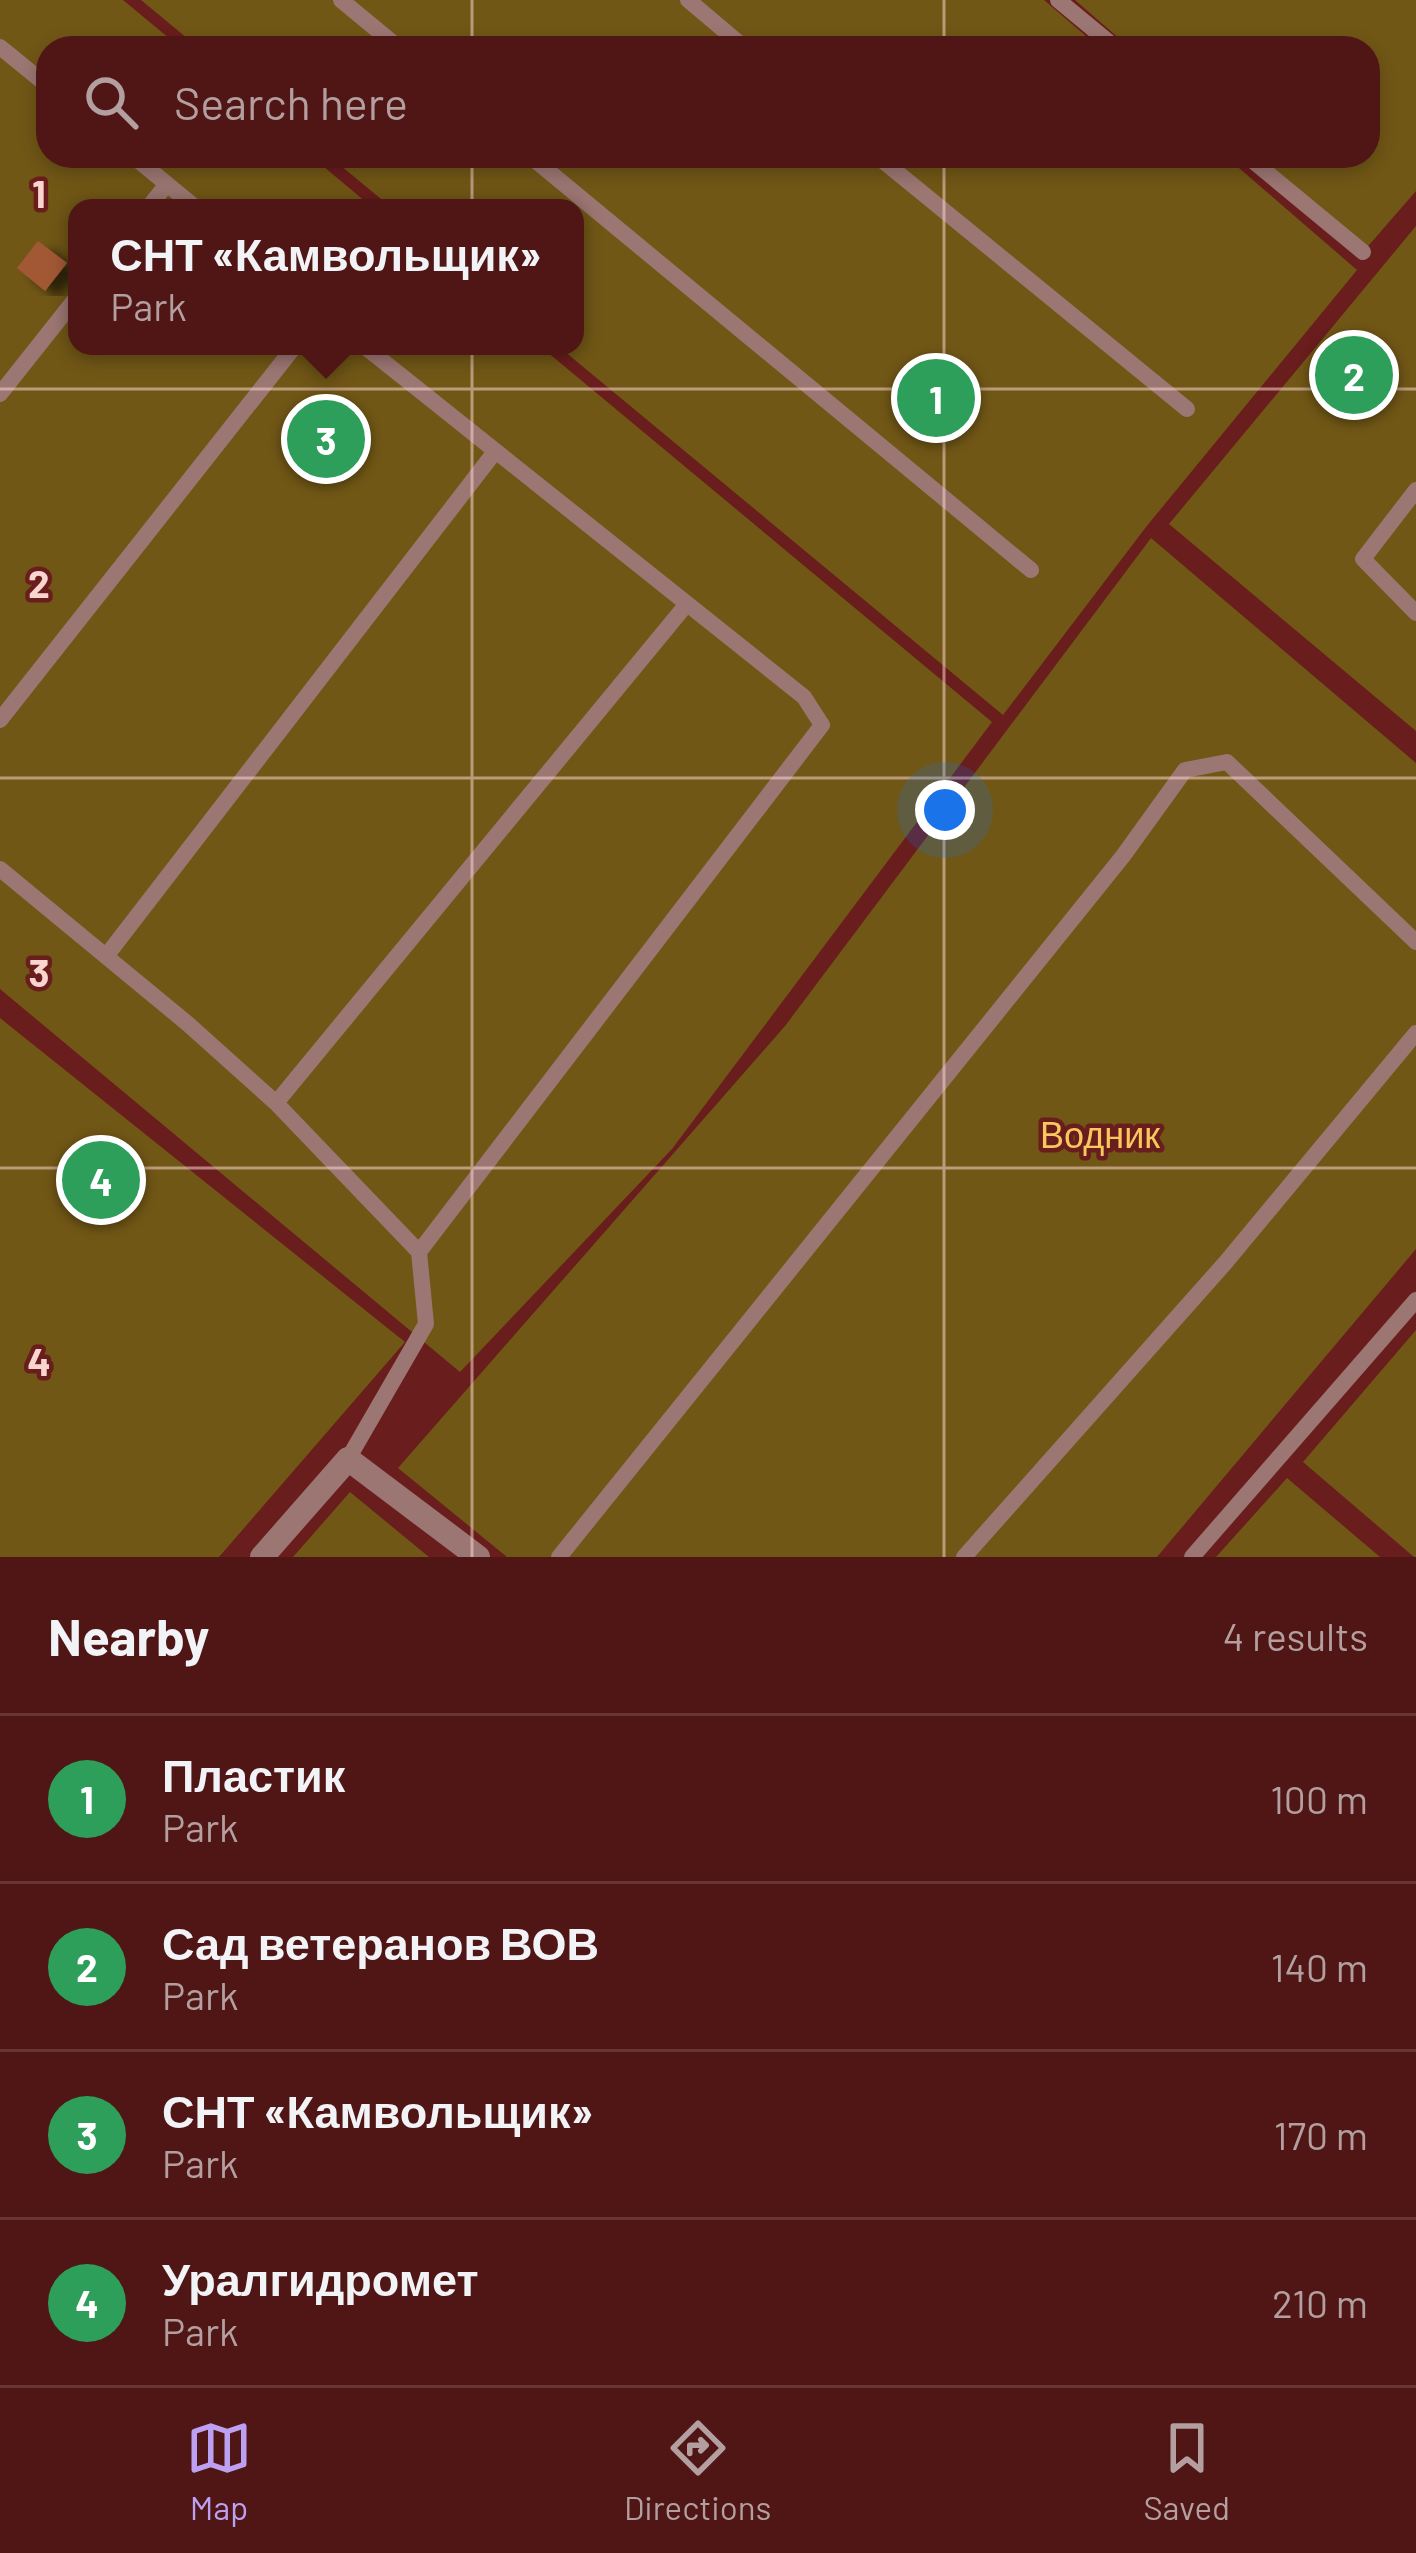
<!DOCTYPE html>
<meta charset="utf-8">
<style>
body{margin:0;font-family:Barlow,sans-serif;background:#592322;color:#f1f3f6}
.you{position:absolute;left:945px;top:810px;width:42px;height:42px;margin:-30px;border:9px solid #fff;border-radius:50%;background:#1a73e8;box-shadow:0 0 0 18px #1a73e833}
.badge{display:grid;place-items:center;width:78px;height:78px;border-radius:50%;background:#bca0f2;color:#fff;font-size:39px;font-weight:700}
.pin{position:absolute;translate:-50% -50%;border:6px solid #fff;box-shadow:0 3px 12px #0006}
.popup{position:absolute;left:68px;top:199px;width:516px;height:156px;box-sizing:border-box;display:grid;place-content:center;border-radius:24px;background:#4f1615;filter:drop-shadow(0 3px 9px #0005);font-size:39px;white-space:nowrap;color:#b39fa0}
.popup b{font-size:45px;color:#f1f3f6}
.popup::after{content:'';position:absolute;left:50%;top:100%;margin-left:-24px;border:24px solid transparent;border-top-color:#4f1615}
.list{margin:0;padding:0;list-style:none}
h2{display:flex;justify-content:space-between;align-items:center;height:156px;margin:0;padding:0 48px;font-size:51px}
h2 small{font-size:39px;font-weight:400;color:#b39fa0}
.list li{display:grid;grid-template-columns:78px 1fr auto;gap:36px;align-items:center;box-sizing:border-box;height:168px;padding:0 48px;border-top:3px solid #663534}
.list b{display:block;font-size:45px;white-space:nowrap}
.list p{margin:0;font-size:39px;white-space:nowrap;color:#b39fa0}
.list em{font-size:39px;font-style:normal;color:#b39fa0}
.icon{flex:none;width:66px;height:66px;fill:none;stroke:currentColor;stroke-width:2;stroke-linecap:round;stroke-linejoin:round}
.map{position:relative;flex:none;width:1416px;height:1557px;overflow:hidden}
.search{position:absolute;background:#4f1615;box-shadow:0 6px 18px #0003;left:36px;right:36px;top:36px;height:132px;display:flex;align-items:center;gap:30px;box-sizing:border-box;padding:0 42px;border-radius:36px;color:#b39fa0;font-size:45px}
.sheet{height:828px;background:#4f1615}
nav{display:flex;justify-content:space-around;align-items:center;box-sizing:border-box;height:168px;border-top:3px solid #663534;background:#4f1615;font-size:33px;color:#b39fa0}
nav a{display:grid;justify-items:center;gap:6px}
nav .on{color:#bca0f2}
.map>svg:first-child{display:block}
.green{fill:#715716}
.building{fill:#a25935;filter:url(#shadow)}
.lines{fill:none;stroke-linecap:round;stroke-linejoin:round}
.lane{stroke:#9c7672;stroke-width:16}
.street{stroke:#9c7672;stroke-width:24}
.grid{fill:none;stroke:#fad4cf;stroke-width:3;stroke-opacity:0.55}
.labels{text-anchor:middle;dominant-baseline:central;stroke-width:9;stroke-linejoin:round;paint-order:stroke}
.park-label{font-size:36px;fill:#f7c85d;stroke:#691d1c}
.grid-label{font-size:39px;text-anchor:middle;font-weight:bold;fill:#fad4cf;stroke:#691d1c;stroke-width:9;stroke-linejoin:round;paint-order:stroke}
</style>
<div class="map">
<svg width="1416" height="1557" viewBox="0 0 1416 1557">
<defs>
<filter id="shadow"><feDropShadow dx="13" dy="8" stdDeviation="6" flood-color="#0009"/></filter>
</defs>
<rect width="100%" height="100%" fill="#691d1c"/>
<path class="green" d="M 0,0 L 123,0 L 181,48 L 48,48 L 48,156 L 311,156 L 373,208 L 77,208 L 77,346 L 540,346 L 992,722 L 672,1149 L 460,1372 L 0,989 Z
M 141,0 L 1044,0 L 1100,48 L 199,48 Z
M 1075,0 L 1416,0 L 1416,191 L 1363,252 L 1254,156 L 1368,156 L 1368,48 L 1130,48 Z
M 329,156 L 1225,156 L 1357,270 L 1146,527 L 1003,715 L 558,346 L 575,346 L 575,208 L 392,208 Z
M 1416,226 L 1416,731 L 1169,524 Z
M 1151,538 L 1416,763 L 1416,1249 L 1157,1557 L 507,1557 L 398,1468 L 785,1026 Z
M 0,1018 L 405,1342 L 219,1557 L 0,1557 Z
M 1416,1330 L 1416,1557 L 1414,1557 L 1303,1462 Z
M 1287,1478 L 1380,1557 L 1216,1557 Z
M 350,1492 L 429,1557 L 293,1557 Z"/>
<path class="building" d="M 38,241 L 67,263 L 45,291 L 17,268 Z"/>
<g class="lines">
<path class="lane" d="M 341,0 L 399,48
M 688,0 L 745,48
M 1058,0 L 1116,48
M 0,47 L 48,86
M 133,156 L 196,208
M 530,156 L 1031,570
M 877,156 L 1187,409
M 1247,156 L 1363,252
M 148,208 L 167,184
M 364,346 L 804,697 L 822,725 L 419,1252
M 0,394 L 77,297
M 1416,490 L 1363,559 L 1416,613
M 0,720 L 295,346
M 0,869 L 188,1024 L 276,1103 L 419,1252 L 426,1324 L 348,1459
M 107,955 L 494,453
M 276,1103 L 686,605
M 559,1557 L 1123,856 L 1185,770 L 1227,762 L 1416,942
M 964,1557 L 1226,1262 L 1416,1033
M 1192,1557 L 1416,1300"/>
<path class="street" d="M 262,1557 L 348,1459 L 478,1557"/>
</g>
<path class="grid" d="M 472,0 L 472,48M 944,0 L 944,48M 472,156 L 472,1557M 944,156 L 944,1557M 0,389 L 1416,389M 0,778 L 1416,778M 0,1168 L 1416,1168"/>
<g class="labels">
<g class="park-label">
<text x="1100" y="1133">Водник</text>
</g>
</g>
<g class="grid-label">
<text x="39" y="208">1</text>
<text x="39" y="598">2</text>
<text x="39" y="987">3</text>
<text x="39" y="1376">4</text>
</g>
</svg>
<div class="you"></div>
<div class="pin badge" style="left:936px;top:398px;background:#2e9e5b">1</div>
<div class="pin badge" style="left:1354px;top:375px;background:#2e9e5b">2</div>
<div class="pin badge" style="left:326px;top:439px;background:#2e9e5b">3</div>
<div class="popup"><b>СНТ «Камвольщик»</b>Park</div>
<div class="pin badge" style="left:101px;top:1180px;background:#2e9e5b">4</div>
<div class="search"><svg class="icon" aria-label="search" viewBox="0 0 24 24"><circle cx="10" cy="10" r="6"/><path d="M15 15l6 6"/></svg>Search here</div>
</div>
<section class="sheet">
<h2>Nearby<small>4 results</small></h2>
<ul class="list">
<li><span class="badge" style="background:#2e9e5b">1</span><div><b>Пластик</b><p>Park</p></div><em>100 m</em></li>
<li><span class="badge" style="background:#2e9e5b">2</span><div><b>Сад ветеранов ВОВ</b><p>Park</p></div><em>140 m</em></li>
<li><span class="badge" style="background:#2e9e5b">3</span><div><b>СНТ «Камвольщик»</b><p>Park</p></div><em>170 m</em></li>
<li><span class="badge" style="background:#2e9e5b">4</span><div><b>Уралгидромет</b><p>Park</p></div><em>210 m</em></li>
</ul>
</section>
<nav>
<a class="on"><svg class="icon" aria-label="map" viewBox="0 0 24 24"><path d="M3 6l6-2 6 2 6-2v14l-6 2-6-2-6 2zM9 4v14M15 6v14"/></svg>Map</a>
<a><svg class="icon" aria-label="directions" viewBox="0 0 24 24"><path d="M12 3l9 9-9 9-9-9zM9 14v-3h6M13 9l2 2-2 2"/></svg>Directions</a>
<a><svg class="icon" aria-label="saved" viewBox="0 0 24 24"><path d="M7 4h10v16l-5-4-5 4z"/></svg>Saved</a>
</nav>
